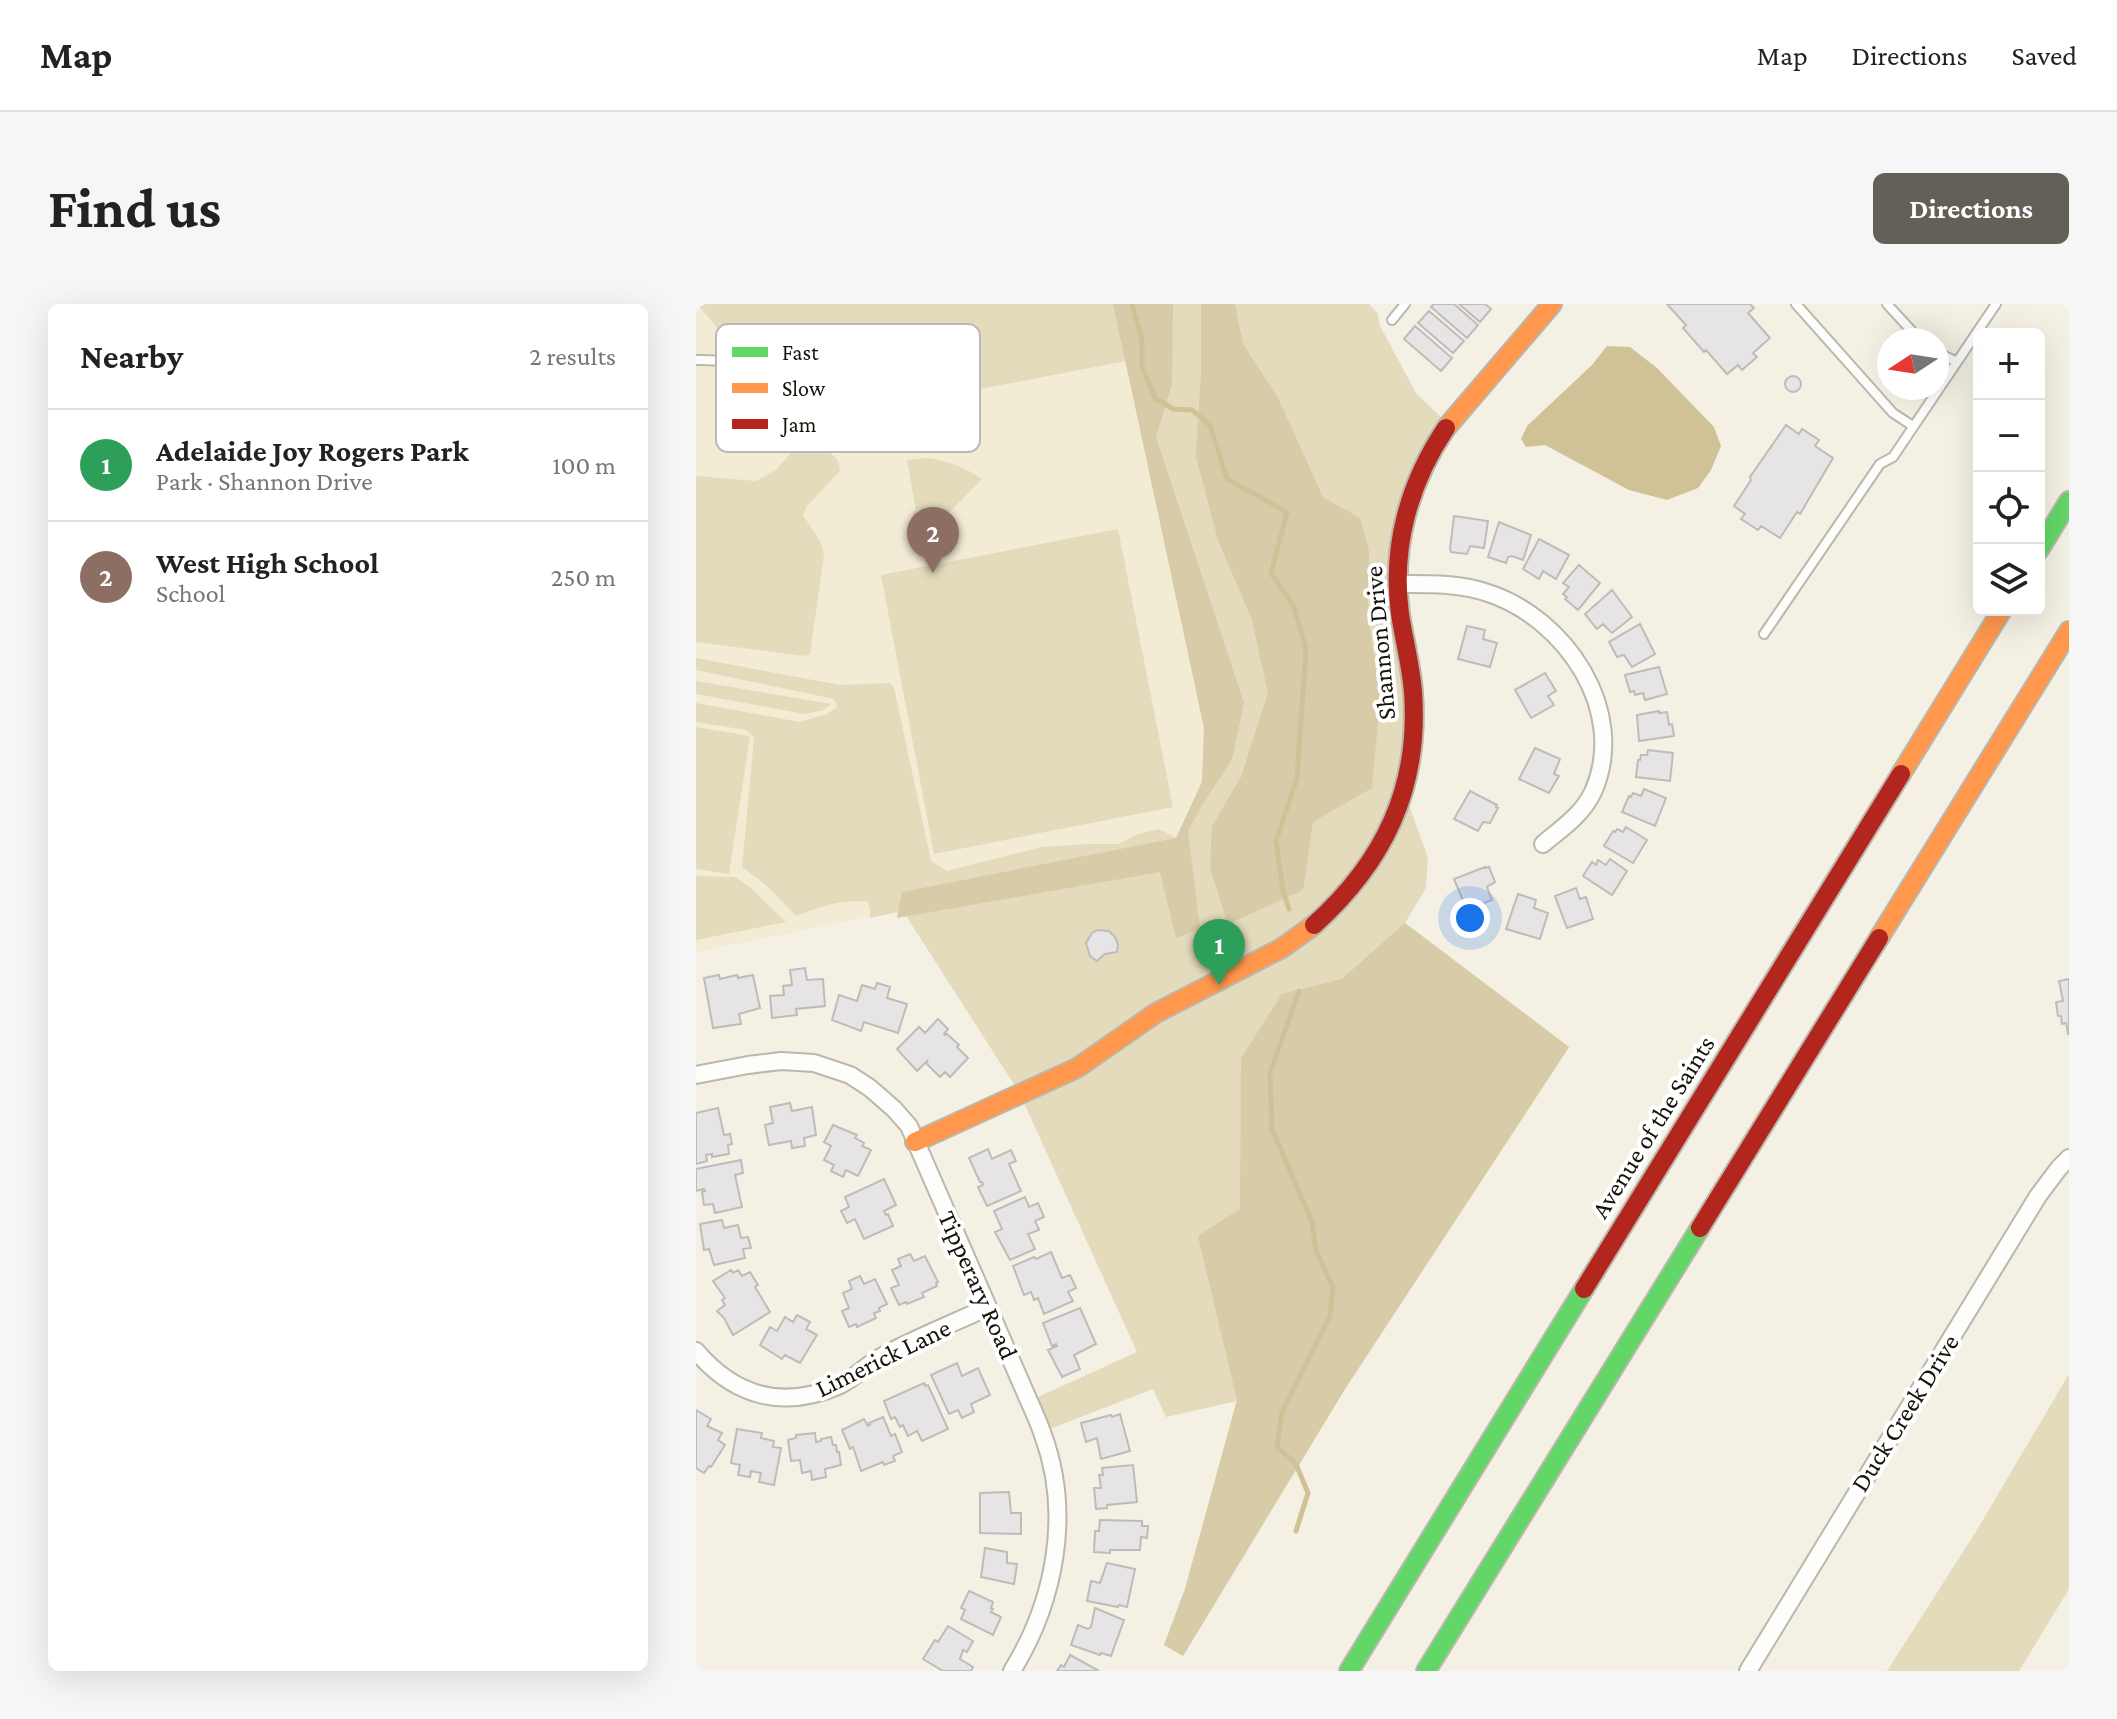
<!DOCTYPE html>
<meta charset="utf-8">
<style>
body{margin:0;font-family:"Crimson Pro",serif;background:#f6f6f6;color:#222}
.controls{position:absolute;right:24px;top:24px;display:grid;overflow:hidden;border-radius:12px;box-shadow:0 8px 32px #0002}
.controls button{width:72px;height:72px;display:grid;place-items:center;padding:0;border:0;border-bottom:2px solid #e0e0e0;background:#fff;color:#222;font:40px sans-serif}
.compass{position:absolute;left:1181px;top:24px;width:72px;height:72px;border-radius:50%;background:#fff;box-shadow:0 8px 32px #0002;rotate:258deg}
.you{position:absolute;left:774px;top:614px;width:28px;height:28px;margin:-20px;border:6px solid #fff;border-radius:50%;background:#1a73e8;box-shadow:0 0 0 12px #1a73e833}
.badge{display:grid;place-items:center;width:52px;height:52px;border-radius:50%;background:#646057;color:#fff;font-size:26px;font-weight:700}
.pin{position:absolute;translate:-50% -66px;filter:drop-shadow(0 2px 4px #0008)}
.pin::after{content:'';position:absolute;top:42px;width:28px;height:24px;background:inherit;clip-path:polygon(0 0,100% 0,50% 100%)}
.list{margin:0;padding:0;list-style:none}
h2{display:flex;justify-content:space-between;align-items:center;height:104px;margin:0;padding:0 32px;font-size:34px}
h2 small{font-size:26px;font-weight:400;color:#767676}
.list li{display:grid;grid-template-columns:52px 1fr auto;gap:24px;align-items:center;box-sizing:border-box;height:112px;padding:0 32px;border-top:2px solid #e0e0e0}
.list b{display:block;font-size:30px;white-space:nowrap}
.list p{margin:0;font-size:26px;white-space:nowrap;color:#767676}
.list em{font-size:26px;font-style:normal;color:#767676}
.icon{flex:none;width:44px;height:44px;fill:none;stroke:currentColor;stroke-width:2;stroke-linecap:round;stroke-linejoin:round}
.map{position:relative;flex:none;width:1373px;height:1367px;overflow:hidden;border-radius:12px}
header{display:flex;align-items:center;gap:48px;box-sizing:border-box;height:112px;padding:0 40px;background:#fff;border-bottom:2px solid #e0e0e0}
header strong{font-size:38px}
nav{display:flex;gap:44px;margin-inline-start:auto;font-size:28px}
.intro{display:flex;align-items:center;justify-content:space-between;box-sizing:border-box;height:192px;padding:0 48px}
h1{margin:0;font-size:56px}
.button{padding:20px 36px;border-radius:12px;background:#646057;color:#fff;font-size:28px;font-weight:700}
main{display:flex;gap:48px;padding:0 48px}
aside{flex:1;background:#fff;border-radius:12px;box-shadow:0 8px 32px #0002}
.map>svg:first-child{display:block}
.built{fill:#f3ecd5}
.green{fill:#e4dabc}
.forest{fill:#d8cba7}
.water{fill:#d0c197}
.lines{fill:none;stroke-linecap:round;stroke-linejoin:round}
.stream{stroke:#d0c197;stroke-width:5}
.building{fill:#e6e4e5;stroke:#bebcba;stroke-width:2}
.lane-casing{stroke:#bab7ad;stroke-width:12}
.street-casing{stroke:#bab7ad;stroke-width:20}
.fast-casing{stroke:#bab7ad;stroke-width:22}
.slow-casing{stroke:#bab7ad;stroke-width:22}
.jam-casing{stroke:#bab7ad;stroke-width:22}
.lane{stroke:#fdfdfb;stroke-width:8}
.street{stroke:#fdfdfb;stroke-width:16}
.fast{stroke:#63d668;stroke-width:18}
.slow{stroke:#ff974d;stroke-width:18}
.jam{stroke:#b3261e;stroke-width:18}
.labels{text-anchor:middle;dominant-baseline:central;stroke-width:8;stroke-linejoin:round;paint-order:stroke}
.street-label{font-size:26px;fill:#16130b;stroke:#fff}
.key{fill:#fff;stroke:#b9b8b6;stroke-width:2}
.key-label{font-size:22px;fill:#16130b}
</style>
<header>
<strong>Map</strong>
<nav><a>Map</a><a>Directions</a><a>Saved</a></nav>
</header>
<div class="intro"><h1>Find us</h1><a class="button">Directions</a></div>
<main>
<aside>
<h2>Nearby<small>2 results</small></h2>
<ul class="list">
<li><span class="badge" style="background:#2e9e5b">1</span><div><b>Adelaide Joy Rogers Park</b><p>Park · Shannon Drive</p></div><em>100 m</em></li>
<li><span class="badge" style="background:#8d6e63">2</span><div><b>West High School</b><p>School</p></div><em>250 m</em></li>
</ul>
</aside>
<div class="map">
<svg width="1373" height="1367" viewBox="0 0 1373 1367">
<rect width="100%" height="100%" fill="#f4f0e3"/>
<path class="built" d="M 0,0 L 417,0 L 508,424 L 506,478 L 471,553 L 0,648 Z"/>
<path class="green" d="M 1,0 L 673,0 L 682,10 L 683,20 L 720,89 L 752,120 L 709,211 L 717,386 L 708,487 L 732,554 L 730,584 L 709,619 L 873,743 L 649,1085 L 487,1352 L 468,1341 L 489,1285 L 541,1097 L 470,1113 L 457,1085 L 346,1128 L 333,1097 L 441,1048 L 324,790 L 207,607 L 207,588 L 202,608 L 174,614 L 174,604 L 171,597 C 143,596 125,602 100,612 L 70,581 L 46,563 L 58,434 L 50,426 L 0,418 L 0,399 L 104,418 L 131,410 L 141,403 L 138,395 L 0,366 L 0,354 L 144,381 L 194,379 L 198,383 L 235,557 L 251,567 L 345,543 L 392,540 L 423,540 L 439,531 L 463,525 L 480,534 L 506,478 L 508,424 L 430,57 L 248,92 L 177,98 L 104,20 L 94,28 L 91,36 L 78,33 L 75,40 L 23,26 Z
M 116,133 L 128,144 L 132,141 L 137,147 L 135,149 L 142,157 L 144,167 L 111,202 L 107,211 L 124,237 L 128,251 L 114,350 L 108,352 L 0,338 L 0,172 L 60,177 L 80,166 L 108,134 Z
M 231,154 C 252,157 268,163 286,175 L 248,214 L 251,218 L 239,234 L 229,228 L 218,228 L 217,208 L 220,207 L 211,156 Z
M 422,225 L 477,503 L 238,550 L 185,271 Z
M 0,377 L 135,400 L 128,406 L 109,410 L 0,390 Z
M 0,423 L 54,432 L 33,570 L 0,565 Z
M 0,572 L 39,573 L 55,584 L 90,618 L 0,636 Z
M 1373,1070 L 1373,1285 L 1323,1367 L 1191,1367 L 1281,1226 Z"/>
<path class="forest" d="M 417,0 L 477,0 L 476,80 L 460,133 L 548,399 L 536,455 L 505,503 L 492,527 L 504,625 L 480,634 L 464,568 L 201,614 L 206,588 L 480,534 L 506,478 L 508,424 Z
M 505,0 L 539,0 L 547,40 L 582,94 L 627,193 L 664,214 L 673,247 L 672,309 L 684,395 L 676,484 L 617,518 L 607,586 L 532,620 L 514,564 L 516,522 L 545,473 L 572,389 L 556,316 L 522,236 L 500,153 L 505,68 Z
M 709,619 L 873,743 L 649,1085 L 487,1352 L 468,1341 L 489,1285 L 541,1096 L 502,932 L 544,905 L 545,754 L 586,690 L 646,675 Z"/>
<path class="water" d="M 911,42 L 934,43 L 961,64 L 1018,123 L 1025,142 L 1015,166 L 1002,184 L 971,196 L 933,186 L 849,141 L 830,143 L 825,135 L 831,122 L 896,61 Z"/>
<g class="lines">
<path class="stream" d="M 436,0 L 446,36 L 446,63 L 459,94 L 477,105 L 496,106 L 514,121 L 531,175 L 591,208 L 575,269 L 598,303 L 610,345 L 601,474 L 580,537 L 587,587 L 593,605
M 600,1227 L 612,1189 L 600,1160 L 581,1143 L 586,1108 L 634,1012 L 637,983 L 620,947 L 616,918 L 576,825 L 574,769 L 603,687"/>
</g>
<path class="building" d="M 738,0 L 758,0 L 782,21 L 771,34 L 735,3 Z
M 763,0 L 789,0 L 795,5 L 784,18 Z
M 971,0 L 1054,0 L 1058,4 L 1052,9 L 1074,34 L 1057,49 L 1061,53 L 1046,66 L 1042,61 L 1031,70 L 1010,46 L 1008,48 L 987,24 L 990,21 Z
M 733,7 L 768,37 L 757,49 L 722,19 Z
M 719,22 L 756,54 L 745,67 L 708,35 Z
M1089 80a8 8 0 1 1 16 0a8 8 0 1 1-16 0Z
M 1090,121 L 1103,130 L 1106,125 L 1123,136 L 1119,142 L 1137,154 L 1104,210 L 1101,208 L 1084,234 L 1065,222 L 1062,226 L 1045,215 L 1049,210 L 1038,202 L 1055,176 L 1054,173 Z
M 758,212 L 792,217 L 788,244 L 774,242 L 771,250 L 755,248 L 754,245 Z
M 803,218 L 835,231 L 827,256 L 816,252 L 812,253 L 810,259 L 792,253 Z
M 843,235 L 873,251 L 860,275 L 847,267 L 843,275 L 827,265 Z
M 883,261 L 904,279 L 882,306 L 869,295 L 871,293 L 867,290 L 873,283 L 867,279 Z
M 916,286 L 936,313 L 916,329 L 907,320 L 901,325 L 889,310 Z
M 944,320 L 959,350 L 936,363 L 928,351 L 921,353 L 913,338 Z
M 771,322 L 789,326 L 787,335 L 801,339 L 794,363 L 762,355 Z
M 963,363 L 971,390 L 949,396 L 947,389 L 939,391 L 938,387 L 934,388 L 929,371 Z
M 849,369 L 860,387 L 852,392 L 858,401 L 835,414 L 819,386 Z
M 963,407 L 963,409 L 971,408 L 973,421 L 976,420 L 978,432 L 943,437 L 941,411 Z
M 839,444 L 864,455 L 858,470 L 863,472 L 853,489 L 823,475 Z
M 952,446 L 977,449 L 974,477 L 940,473 L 942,456 L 944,456 L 945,451 L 951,451 Z
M 948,485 L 970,494 L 959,522 L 926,508 L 933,492 L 935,493 L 937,489 L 945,492 Z
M 774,487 L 801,501 L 800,503 L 802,504 L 794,519 L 787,518 L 782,527 L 758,515 Z
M 930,523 L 951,536 L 937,559 L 908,542 L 917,527 L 919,528 L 921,525 L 927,528 Z
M 914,555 L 931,567 L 916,591 L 887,572 L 896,558 L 900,561 L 902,556 L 910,561 Z
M 789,563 L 789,564 L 793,563 L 799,578 L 791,583 L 796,596 L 771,606 L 758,575 Z
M 880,584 L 884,595 L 890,593 L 897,615 L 871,624 L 859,592 Z
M 822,590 L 840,596 L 838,604 L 852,609 L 844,635 L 810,625 Z
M 401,626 L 413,627 L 419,633 L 422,640 L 421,648 L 409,650 L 401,657 L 394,652 L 390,639 L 396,629 Z
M 109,664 L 111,676 L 127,675 L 129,702 L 100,705 L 101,711 L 76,714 L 74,692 L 88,691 L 87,682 L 96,681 L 94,666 Z
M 23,671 L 24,675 L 41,671 L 42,674 L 57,671 L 64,704 L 43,710 L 45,720 L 17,724 L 8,674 Z
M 1373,675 L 1373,730 L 1372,730 L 1370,719 L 1366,720 L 1365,712 L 1362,712 L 1360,698 L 1367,697 L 1363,677 Z
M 181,679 L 194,683 L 191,694 L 211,700 L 202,729 L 168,718 L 165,727 L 136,716 L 143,691 L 161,697 L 166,681 L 179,685 Z
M 242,715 L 252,725 L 248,730 L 249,731 L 251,730 L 263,741 L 261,743 L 272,754 L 254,773 L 249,768 L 244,773 L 230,759 L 232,756 L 221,767 L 201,745 L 223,723 L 229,729 Z
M 94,799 L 96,807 L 116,803 L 120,831 L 108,834 L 109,842 L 96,844 L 95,837 L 73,841 L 69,821 L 77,819 L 74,803 Z
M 22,804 L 28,831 L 34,830 L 36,840 L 32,841 L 33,850 L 16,853 L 16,850 L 10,851 L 11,857 L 0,860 L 0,809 Z
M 137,821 L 161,831 L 159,834 L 168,839 L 166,842 L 175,846 L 162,872 L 150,866 L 147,873 L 135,867 L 138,861 L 128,856 L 135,842 L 128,838 Z
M 292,845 L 296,855 L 315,846 L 320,857 L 313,860 L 325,887 L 291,902 L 282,883 L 287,881 L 286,878 L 284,878 L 273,854 Z
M 45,856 L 47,869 L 39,871 L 46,903 L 19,909 L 17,900 L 8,901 L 6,888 L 9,887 L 8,885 L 0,887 L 0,865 Z
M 188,875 L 200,901 L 188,907 L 190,911 L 192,910 L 197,922 L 168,935 L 159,915 L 151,919 L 145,907 L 153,903 L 149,893 Z
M 329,893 L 333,903 L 342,899 L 348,913 L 339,917 L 343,926 L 332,930 L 339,945 L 314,956 L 299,928 L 306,925 L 298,907 Z
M 26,916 L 28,924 L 42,921 L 45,934 L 52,933 L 55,944 L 47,945 L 49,954 L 18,961 L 13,945 L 8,946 L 4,920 Z
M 355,948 L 366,974 L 374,971 L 380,984 L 372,988 L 377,997 L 348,1010 L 342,994 L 338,996 L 335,988 L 328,991 L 317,962 L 338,953 L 340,955 Z
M 214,950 L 218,957 L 229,952 L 242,978 L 240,979 L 241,982 L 226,989 L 228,993 L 211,1000 L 210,998 L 203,1001 L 195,984 L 203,981 L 196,966 L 205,962 L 202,955 Z
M 35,966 L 37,969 L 42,966 L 46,972 L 54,968 L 62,981 L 59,983 L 74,1008 L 37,1031 L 28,1014 L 21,1007 L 29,1001 L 26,996 L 29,994 L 17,977 Z
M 164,972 L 168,980 L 179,975 L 191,1000 L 183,1004 L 184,1007 L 178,1009 L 180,1014 L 161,1023 L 160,1020 L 153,1023 L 146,1007 L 153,1004 L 147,989 L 156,985 L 153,977 Z
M 384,1004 L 400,1040 L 378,1051 L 384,1065 L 366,1073 L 352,1046 L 361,1042 L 360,1040 L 356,1042 L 347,1019 Z
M 101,1011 L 114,1018 L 110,1025 L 121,1031 L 104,1059 L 89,1051 L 86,1055 L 64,1041 L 74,1023 L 81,1027 L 89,1013 L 97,1018 Z
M 261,1059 L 266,1072 L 282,1064 L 294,1091 L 275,1100 L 278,1108 L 266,1114 L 262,1106 L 253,1110 L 235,1071 Z
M 228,1079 L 229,1082 L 232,1081 L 252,1125 L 226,1137 L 221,1127 L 212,1132 L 207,1121 L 204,1123 L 199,1113 L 195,1115 L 188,1097 Z
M 0,1106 L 15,1115 L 11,1122 L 26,1129 L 22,1136 L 29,1141 L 15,1163 L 13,1162 L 8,1169 L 0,1164 Z
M 424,1110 L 434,1147 L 405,1155 L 401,1134 L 390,1138 L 385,1119 L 415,1111 L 416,1113 Z
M 187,1113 L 195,1132 L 199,1130 L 206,1148 L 197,1152 L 199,1157 L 188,1161 L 187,1158 L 165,1167 L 157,1143 L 154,1145 L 146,1126 L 168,1115 L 172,1122 L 174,1121 L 173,1119 Z
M 41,1125 L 66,1129 L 65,1134 L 78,1137 L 77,1143 L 85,1144 L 78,1181 L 63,1178 L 65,1169 L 55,1167 L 54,1173 L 42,1171 L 44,1161 L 35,1159 Z
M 119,1129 L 120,1138 L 125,1137 L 125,1135 L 135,1133 L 137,1141 L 140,1141 L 141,1148 L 143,1148 L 145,1161 L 129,1165 L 130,1173 L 116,1176 L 115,1167 L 106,1169 L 104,1156 L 95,1157 L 92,1136 L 100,1134 L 100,1131 Z
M 437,1161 L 441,1198 L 411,1201 L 411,1204 L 400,1205 L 398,1184 L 405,1184 L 403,1171 L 407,1171 L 406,1164 Z
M 313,1188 L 315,1209 L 325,1209 L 325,1230 L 284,1229 L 284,1189 Z
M 404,1216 L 446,1217 L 446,1222 L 452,1222 L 451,1234 L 445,1233 L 444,1246 L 414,1246 L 414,1249 L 398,1248 L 399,1227 L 403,1227 Z
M 289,1244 L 311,1248 L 311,1259 L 321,1260 L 318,1280 L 285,1273 Z
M 411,1259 L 439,1265 L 431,1303 L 423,1301 L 422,1303 L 391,1297 L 395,1277 L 404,1279 Z
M 273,1287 L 297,1298 L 295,1304 L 297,1305 L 295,1308 L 305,1313 L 297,1331 L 265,1315 L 269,1306 L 265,1304 Z
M 399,1304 L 428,1316 L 415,1352 L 405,1349 L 404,1351 L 375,1341 L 382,1321 L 392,1325 L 395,1323 Z
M 252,1322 L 277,1337 L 271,1348 L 267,1346 L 264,1355 L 277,1363 L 275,1367 L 247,1367 L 227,1355 L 239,1336 L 242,1338 Z
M 374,1351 L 403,1367 L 361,1367 L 365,1361 L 368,1363 Z"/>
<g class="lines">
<defs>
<path id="lane" d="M 1100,0 L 1197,109 L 1217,122
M 1191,0 L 1224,36
M 696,16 L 709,0
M 1241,48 L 1261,58
M 0,56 C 28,55 51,60 77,69
M 1068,330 L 1184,160 L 1197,153 L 1300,0"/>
<path id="street" d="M 702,280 C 732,280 763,279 792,289 C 869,314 933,407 897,488 C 886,511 866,524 847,540
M 0,771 L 52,761 L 85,757 L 118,759 L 154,771 L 174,784 L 198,805 L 213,822 L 333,1097 C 338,1108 343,1119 347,1131 C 376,1210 359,1297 316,1367
M 0,1047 C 39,1093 88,1106 144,1081 C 159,1074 170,1061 185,1053 C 219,1034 256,1020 292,1003
M 1052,1367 L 1342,892 L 1363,864 L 1373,854"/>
<path id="fast" d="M 1343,246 L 1373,197
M 653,1367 L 888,985
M 730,1367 L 1004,924"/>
<path id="slow" d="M 750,124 L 856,0
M 1205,470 L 1306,306
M 1183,634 L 1373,327
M 219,838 L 381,764 L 460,709 L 586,644 L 618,621"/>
<path id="jam" d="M 618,621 C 688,558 724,484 717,388 C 715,362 708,336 704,310 C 695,243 713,179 750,124
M 1004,924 L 1183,634
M 888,985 L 1205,470"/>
</defs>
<use href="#lane" class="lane-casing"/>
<use href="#street" class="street-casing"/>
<use href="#fast" class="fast-casing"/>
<use href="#slow" class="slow-casing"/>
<use href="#jam" class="jam-casing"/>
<use href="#lane" class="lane"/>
<use href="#street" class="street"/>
<use href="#fast" class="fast"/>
<use href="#slow" class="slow"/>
<use href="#jam" class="jam"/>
</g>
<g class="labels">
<g class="street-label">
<text transform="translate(684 339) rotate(-95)">Shannon Drive</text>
<text transform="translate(957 823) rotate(-58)">Avenue of the Saints</text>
<text transform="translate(282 981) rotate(66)">Tipperary Road</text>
<text transform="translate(187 1054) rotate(-26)">Limerick Lane</text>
<text transform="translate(1209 1109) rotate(-58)">Duck Creek Drive</text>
</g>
</g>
<rect x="20" y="20" width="264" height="128" rx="12" class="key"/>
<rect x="36" y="43" width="36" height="10" fill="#63d668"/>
<rect x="36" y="79" width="36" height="10" fill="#ff974d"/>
<rect x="36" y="115" width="36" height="10" fill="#b3261e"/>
<g class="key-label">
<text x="86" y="56">Fast</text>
<text x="86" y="92">Slow</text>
<text x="86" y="128">Jam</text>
</g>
</svg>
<div class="controls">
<button>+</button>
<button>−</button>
<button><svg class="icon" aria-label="locate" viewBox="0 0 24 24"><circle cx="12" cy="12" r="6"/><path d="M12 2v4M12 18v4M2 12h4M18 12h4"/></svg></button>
<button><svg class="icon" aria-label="layers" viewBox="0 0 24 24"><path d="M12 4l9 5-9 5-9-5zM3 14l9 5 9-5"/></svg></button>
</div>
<svg class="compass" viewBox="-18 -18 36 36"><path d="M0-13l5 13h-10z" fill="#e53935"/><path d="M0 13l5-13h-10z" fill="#767676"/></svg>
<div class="you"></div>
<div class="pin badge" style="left:523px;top:681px;background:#2e9e5b">1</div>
<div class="pin badge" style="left:237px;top:269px;background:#8d6e63">2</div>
</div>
</main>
